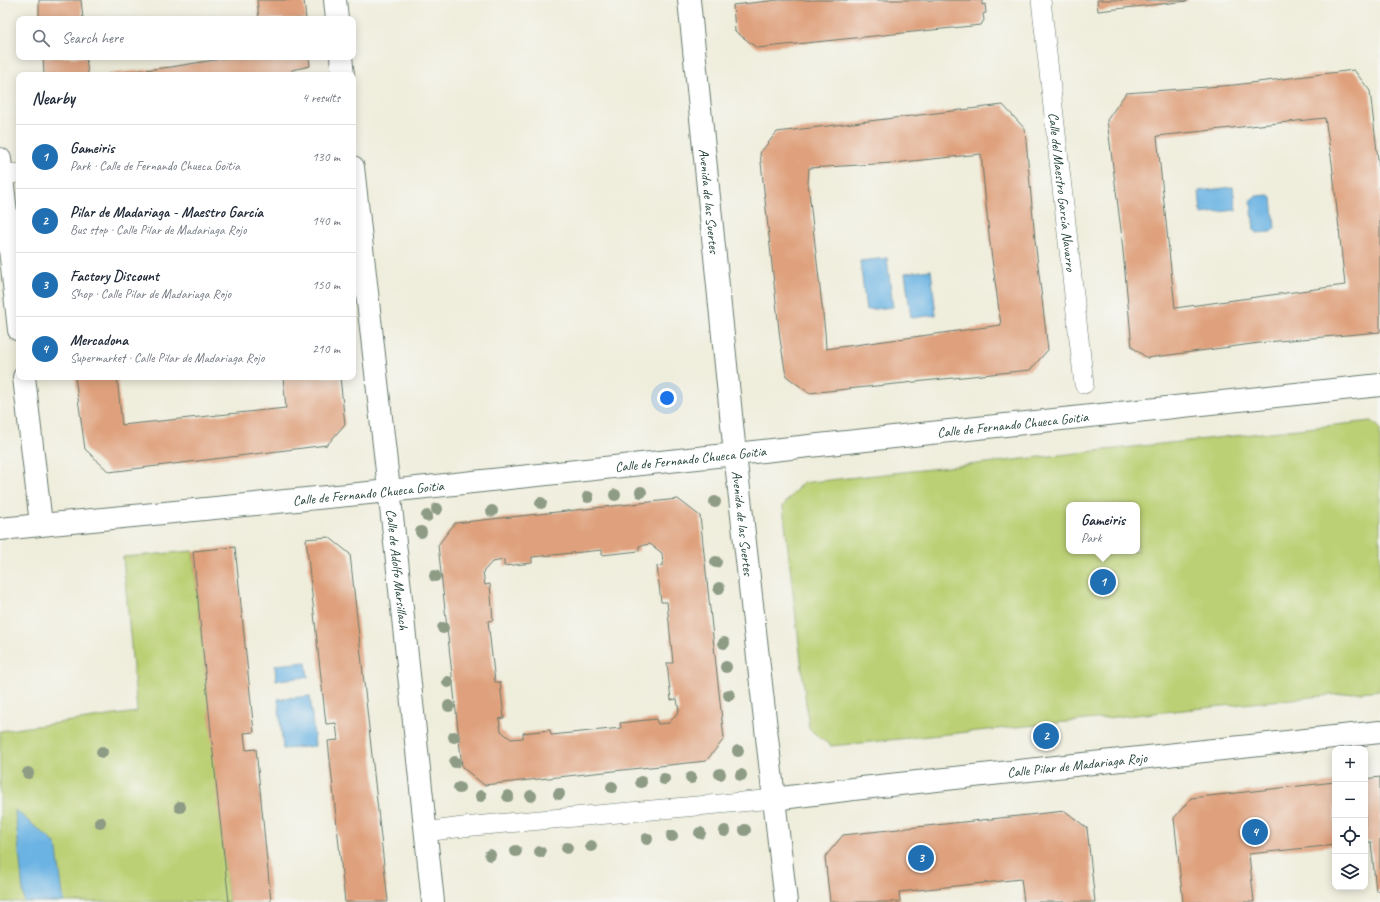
<!DOCTYPE html>
<meta charset="utf-8">
<style>
body{margin:0;font-family:Caveat,sans-serif;background:#f6f6f7;color:#1f2937}
.controls{position:absolute;right:12px;bottom:12px;display:grid;overflow:hidden;border-radius:8px;box-shadow:0 2px 10px #0003}
.controls button{width:36px;height:36px;display:grid;place-items:center;padding:0;border:0;border-bottom:1px solid #e0e1e3;background:#fff;color:#1f2937;font:20px sans-serif}
.you{position:absolute;left:667px;top:398px;width:14px;height:14px;margin:-10px;border:3px solid #fff;border-radius:50%;background:#1a73e8;box-shadow:0 0 0 6px #1a73e833}
.badge{display:grid;place-items:center;width:26px;height:26px;border-radius:50%;background:#1f6fb2;color:#fff;font-size:13px;font-weight:700}
.pin{position:absolute;translate:-50% -50%;border:2px solid #fff;box-shadow:0 1px 4px #0006}
.popup{position:absolute;left:1066px;top:502px;width:74px;height:52px;box-sizing:border-box;display:grid;place-content:center;border-radius:8px;background:#fff;filter:drop-shadow(0 1px 3px #0005);font-size:13px;white-space:nowrap;color:#747a83}
.popup b{font-size:15px;color:#1f2937}
.popup::after{content:'';position:absolute;left:50%;top:100%;margin-left:-8px;border:8px solid transparent;border-top-color:#fff}
.list{margin:0;padding:0;list-style:none}
h2{display:flex;justify-content:space-between;align-items:center;height:52px;margin:0;padding:0 16px;font-size:17px}
h2 small{font-size:13px;font-weight:400;color:#747a83}
.list li{display:grid;grid-template-columns:26px 1fr auto;gap:12px;align-items:center;box-sizing:border-box;height:64px;padding:0 16px;border-top:1px solid #e0e1e3}
.list b{display:block;font-size:15px;white-space:nowrap}
.list p{margin:0;font-size:13px;white-space:nowrap;color:#747a83}
.list em{font-size:13px;font-style:normal;color:#747a83}
.icon{flex:none;width:22px;height:22px;fill:none;stroke:currentColor;stroke-width:2;stroke-linecap:round;stroke-linejoin:round}
.map{position:relative;flex:none;width:1380px;height:902px;overflow:hidden}
.search{position:absolute;background:#fff;box-shadow:0 2px 10px #0003;left:16px;top:16px;width:340px;height:44px;display:flex;align-items:center;gap:10px;box-sizing:border-box;padding:0 14px;border-radius:8px;color:#747a83;font-size:15px}
.panel{position:absolute;background:#fff;box-shadow:0 2px 10px #0003;left:16px;top:72px;width:340px;height:308px;border-radius:8px}
.map>svg:first-child{display:block}
.green{fill:#bbd074;stroke:#6d8654;fill-rule:evenodd}
.water{fill:#6bb3e3;stroke:#45788c}
.building{fill:#dfa17d;fill-rule:evenodd}
.lines{fill:none;stroke-linecap:round;stroke-linejoin:round}
.pedestrian-casing{stroke:#687b6e;stroke-width:20}
.minor-casing{stroke:#687b6e;stroke-width:24}
.pedestrian{stroke:#fff;stroke-width:19}
.minor{stroke:#fff;stroke-width:22}
.tree{fill:#8e9c86}
.labels{text-anchor:middle;dominant-baseline:central;stroke-width:3;stroke-linejoin:round;paint-order:stroke}
.street-label{font-size:14px;fill:#1f3d34;stroke:#f6f6f2}
</style>
<div class="map">
<svg width="1380" height="902" viewBox="0 0 1380 902">
<rect width="100%" height="100%" fill="#f6f6f2"/>
<filter id="ink" filterUnits="userSpaceOnUse"><feTurbulence type="fractalNoise" baseFrequency=".025" numOctaves="2"/><feDisplacementMap in="SourceGraphic" scale="8" xChannelSelector="R" yChannelSelector="G"/><feConvolveMatrix kernelMatrix="1 2 1 2 8 2 1 2 1" color-interpolation-filters="sRGB"/></filter>
<filter id="wash" filterUnits="userSpaceOnUse"><feTurbulence type="fractalNoise" baseFrequency=".012" numOctaves="4" result="noise"/><feDisplacementMap in="SourceGraphic" scale="16" xChannelSelector="R" yChannelSelector="G"/><feGaussianBlur stdDeviation="0.9" result="paint"/><feColorMatrix in="noise" values="0 0 0 0 0 0 0 0 0 0 0 0 0 0 0 0 0 1.4 0 .05"/><feComposite in="paint" operator="in"/></filter>
<g filter="url(#wash)">
<rect width="100%" height="100%" fill="#efeddb"/>
<path class="green" d="M 1372,421 L 1380,428 L 1380,690 L 831,746 L 809,729 L 783,506 L 802,483 ZM 1069,505 L 1137,505 L 1137,551 L 1069,551 Z
M 193,551 L 229,902 L 0,902 L 0,731 L 137,712 L 123,557 Z"/>
<path class="water" d="M 1233,187 L 1236,210 L 1201,214 L 1199,191 Z
M 1269,195 L 1272,198 L 1275,228 L 1271,232 L 1256,233 L 1254,230 L 1251,202 C 1252,194 1262,196 1269,195 Z
M 887,258 L 893,307 L 866,310 L 860,261 Z
M 931,270 L 936,315 L 911,318 L 905,273 Z
M 306,662 L 308,677 L 276,680 L 275,665 Z
M 310,696 L 315,746 L 283,749 L 278,699 Z
M 15,810 L 56,844 L 64,902 L 24,902 Z"/>
<g id="blocks">
<path class="building" d="M 39,0 L 81,0 L 83,19 L 39,19 Z
M 257,0 L 304,0 L 306,19 L 259,19 Z
M 778,0 L 982,0 L 982,5 L 985,4 L 986,13 L 983,14 L 984,20 L 981,25 L 757,48 L 735,31 L 733,5 Z
M 1097,0 L 1188,0 L 1188,1 L 1098,11 Z
M 43,57 L 86,57 L 88,75 L 44,75 Z
M 233,57 L 309,57 L 310,66 L 292,70 L 292,75 L 108,75 L 108,74 L 171,67 Z
M 1354,70 L 1370,91 L 1378,159 L 1380,180 L 1380,332 L 1267,342 L 1147,358 L 1132,347 L 1121,230 L 1107,120 L 1126,93 L 1234,85 ZM 1325,118 L 1332,163 L 1345,285 L 1175,308 L 1157,136 Z
M 1003,105 L 1025,129 L 1035,240 L 1048,350 L 1030,370 L 809,393 L 786,376 L 780,339 L 760,153 L 777,132 ZM 981,154 L 990,244 L 1001,325 L 826,349 L 825,332 L 808,183 L 809,168 L 893,163 Z
M 75,377 L 117,377 L 122,425 L 286,408 L 283,377 L 340,377 L 345,424 L 327,445 L 109,472 L 85,449 Z
M 678,499 L 700,516 L 724,739 L 706,761 L 484,785 L 462,767 L 438,545 L 455,523 ZM 650,544 L 662,553 L 663,565 L 657,566 L 661,602 L 667,602 L 673,663 L 667,663 L 671,700 L 677,699 L 679,711 L 669,723 L 658,724 L 656,719 L 620,723 L 621,728 L 551,735 L 550,730 L 523,733 L 523,738 L 511,739 L 501,731 L 499,719 L 504,718 L 500,682 L 495,682 L 488,621 L 493,620 L 490,584 L 485,585 L 483,572 L 492,562 L 504,560 L 504,566 L 532,563 L 532,557 L 602,550 L 602,555 L 639,551 L 639,546 Z
M 329,537 L 350,554 L 388,902 L 345,902 L 328,741 L 338,740 L 336,723 L 326,724 L 306,539 Z
M 235,547 L 254,732 L 244,733 L 246,750 L 256,749 L 271,902 L 229,902 L 217,792 L 193,551 Z
M 1380,777 L 1380,890 L 1376,891 L 1371,842 L 1365,842 L 1365,779 Z
M 1335,782 L 1335,845 L 1249,854 L 1254,902 L 1183,902 L 1174,818 L 1191,798 Z
M 1065,811 L 1087,828 L 1095,902 L 1024,902 L 1021,879 L 899,892 L 900,902 L 830,902 L 825,857 L 843,835 Z"/>
</g>
</g>
<g filter="url(#ink)">
<use href="#blocks" fill-opacity="0" stroke="#687b6e" stroke-width="1"/>
<g class="lines">
<defs>
<g id="pedestrian">
<path id="s1" d="M 1041,0 L 1084,384"/>
<path d="M 1,175 L 19,173"/>
<path d="M 425,832 L 463,827 L 774,799"/>
</g>
<g id="minor">
<path d="M 335,0 L 337,19"/>
<path id="s2" d="M 689,0 L 735,454 L 774,799 L 786,902"/>
<path d="M 341,57 L 343,75"/>
<path d="M 0,159 L 19,330"/>
<path id="s3" d="M 353,167 L 397,561 L 433,902"/>
<path d="M 24,377 L 41,524"/>
<path id="s4" d="M 0,529 L 389,491 L 1380,385"/>
<path id="s5" d="M 774,799 L 853,789 L 1380,732"/>
</g>
</defs>
<use href="#pedestrian" class="pedestrian-casing"/>
<use href="#minor" class="minor-casing"/>
<use href="#pedestrian" class="pedestrian"/>
<use href="#minor" class="minor"/>
</g>
<g class="tree">
<circle cx="641" cy="492" r="6"/>
<circle cx="615" cy="495" r="6"/>
<circle cx="588" cy="497" r="6"/>
<circle cx="715" cy="502" r="6"/>
<circle cx="541" cy="503" r="6"/>
<circle cx="437" cy="509" r="6"/>
<circle cx="492" cy="511" r="6"/>
<circle cx="427" cy="516" r="6"/>
<circle cx="421" cy="532" r="6"/>
<circle cx="716" cy="562" r="6"/>
<circle cx="435" cy="576" r="6"/>
<circle cx="719" cy="588" r="6"/>
<circle cx="443" cy="628" r="6"/>
<circle cx="724" cy="643" r="6"/>
<circle cx="726" cy="667" r="6"/>
<circle cx="448" cy="682" r="6"/>
<circle cx="729" cy="695" r="6"/>
<circle cx="449" cy="706" r="6"/>
<circle cx="454" cy="737" r="6"/>
<circle cx="738" cy="751" r="6"/>
<circle cx="102" cy="752" r="6"/>
<circle cx="455" cy="762" r="6"/>
<circle cx="28" cy="773" r="6"/>
<circle cx="720" cy="774" r="6"/>
<circle cx="741" cy="775" r="6"/>
<circle cx="691" cy="778" r="6"/>
<circle cx="664" cy="779" r="6"/>
<circle cx="641" cy="782" r="6"/>
<circle cx="612" cy="787" r="6"/>
<circle cx="459" cy="788" r="6"/>
<circle cx="559" cy="794" r="6"/>
<circle cx="481" cy="796" r="6"/>
<circle cx="508" cy="796" r="6"/>
<circle cx="531" cy="796" r="6"/>
<circle cx="180" cy="807" r="6"/>
<circle cx="100" cy="822" r="6"/>
<circle cx="745" cy="830" r="6"/>
<circle cx="725" cy="831" r="6"/>
<circle cx="700" cy="833" r="6"/>
<circle cx="672" cy="836" r="6"/>
<circle cx="647" cy="839" r="6"/>
<circle cx="591" cy="846" r="6"/>
<circle cx="567" cy="848" r="6"/>
<circle cx="516" cy="851" r="6"/>
<circle cx="540" cy="852" r="6"/>
<circle cx="490" cy="855" r="6"/>
</g>
</g>
<g class="labels">
<g class="street-label">
<text stroke="none"><textPath href="#s1" startOffset="193">Calle del Maestro García Navarro</textPath></text>
<text stroke="none"><textPath href="#s2" startOffset="202">Avenida de las Suertes</textPath></text>
<text stroke="none"><textPath href="#s4" startOffset="1018">Calle de Fernando Chueca Goitia</textPath></text>
<text stroke="none"><textPath href="#s4" startOffset="694">Calle de Fernando Chueca Goitia</textPath></text>
<text stroke="none"><textPath href="#s4" startOffset="370">Calle de Fernando Chueca Goitia</textPath></text>
<text stroke="none"><textPath href="#s2" startOffset="526">Avenida de las Suertes</textPath></text>
<text stroke="none"><textPath href="#s3" startOffset="405">Calle de Adolfo Marsillach</textPath></text>
<text stroke="none"><textPath href="#s5" startOffset="305">Calle Pilar de Madariaga Rojo</textPath></text>
</g>
</g>
</svg>
<div class="controls">
<button>+</button>
<button>−</button>
<button><svg class="icon" aria-label="locate" viewBox="0 0 24 24"><circle cx="12" cy="12" r="6"/><path d="M12 2v4M12 18v4M2 12h4M18 12h4"/></svg></button>
<button><svg class="icon" aria-label="layers" viewBox="0 0 24 24"><path d="M12 4l9 5-9 5-9-5zM3 14l9 5 9-5"/></svg></button>
</div>
<div class="you"></div>
<div class="pin badge" style="left:1103px;top:582px">1</div>
<div class="popup"><b>Gameiris</b>Park</div>
<div class="pin badge" style="left:1046px;top:736px">2</div>
<div class="pin badge" style="left:921px;top:858px">3</div>
<div class="pin badge" style="left:1255px;top:832px">4</div>
<div class="search"><svg class="icon" aria-label="search" viewBox="0 0 24 24"><circle cx="10" cy="10" r="6"/><path d="M15 15l6 6"/></svg>Search here</div>
<section class="panel">
<h2>Nearby<small>4 results</small></h2>
<ul class="list">
<li><span class="badge">1</span><div><b>Gameiris</b><p>Park · Calle de Fernando Chueca Goitia</p></div><em>130 m</em></li>
<li><span class="badge">2</span><div><b>Pilar de Madariaga - Maestro García</b><p>Bus stop · Calle Pilar de Madariaga Rojo</p></div><em>140 m</em></li>
<li><span class="badge">3</span><div><b>Factory Discount</b><p>Shop · Calle Pilar de Madariaga Rojo</p></div><em>150 m</em></li>
<li><span class="badge">4</span><div><b>Mercadona</b><p>Supermarket · Calle Pilar de Madariaga Rojo</p></div><em>210 m</em></li>
</ul>
</section>
</div>
